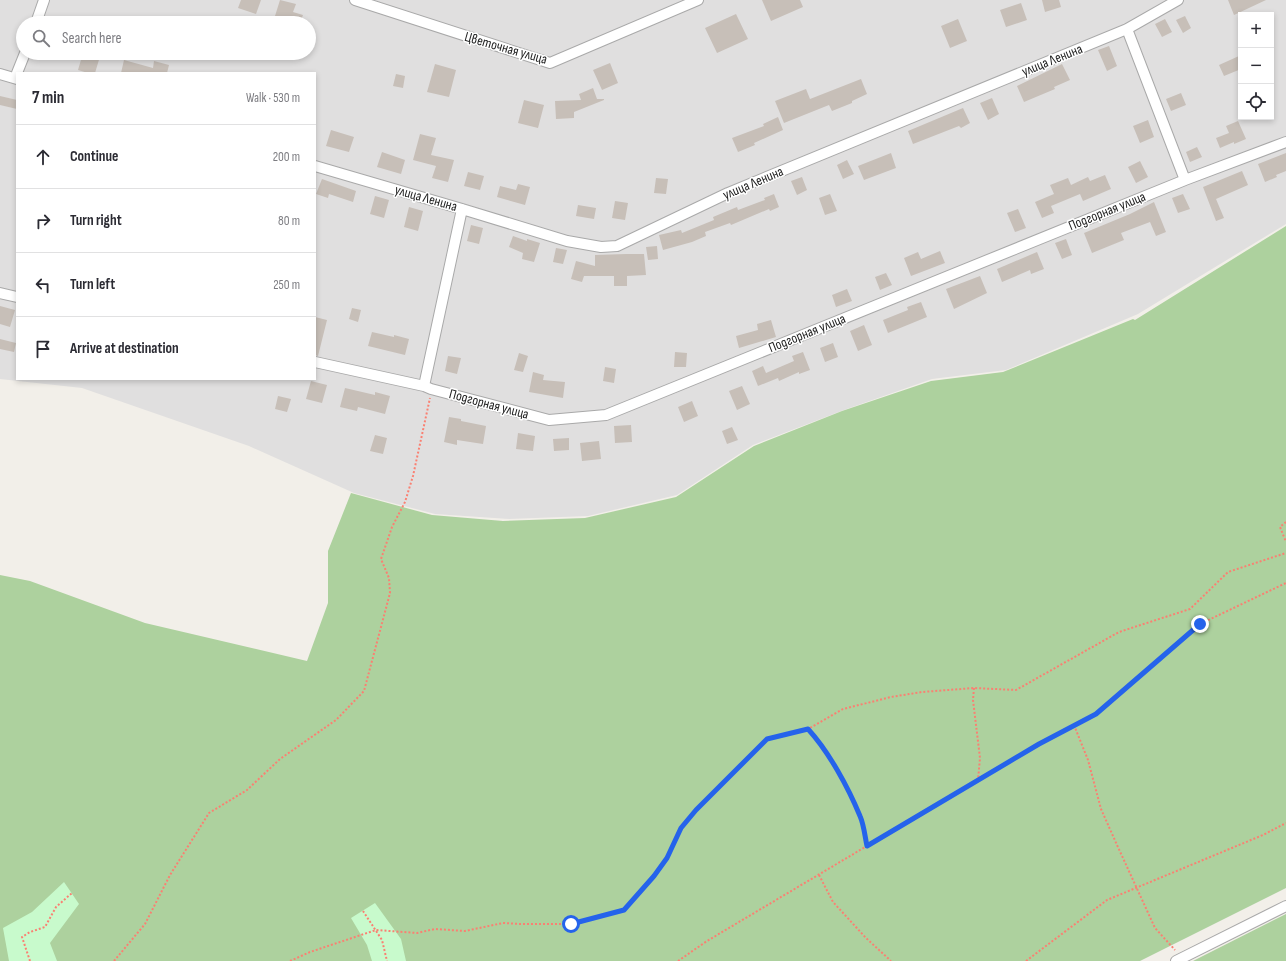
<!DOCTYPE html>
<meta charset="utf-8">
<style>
body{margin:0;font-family:"Sofia Sans Condensed",sans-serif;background:#f7f7f7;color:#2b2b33}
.controls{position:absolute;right:12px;top:12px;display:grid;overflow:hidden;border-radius:0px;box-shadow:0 2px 6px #0003}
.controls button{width:36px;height:36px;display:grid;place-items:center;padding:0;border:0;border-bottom:1px solid #e1e1e2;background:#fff;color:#2b2b33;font:20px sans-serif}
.stop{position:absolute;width:12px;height:12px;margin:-9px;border:3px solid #2563eb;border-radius:50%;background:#fff}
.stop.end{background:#2563eb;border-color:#fff;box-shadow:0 1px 4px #0008}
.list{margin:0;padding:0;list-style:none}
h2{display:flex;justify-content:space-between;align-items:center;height:52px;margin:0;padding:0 16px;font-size:17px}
h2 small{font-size:13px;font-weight:400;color:#7c7c81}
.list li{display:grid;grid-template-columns:26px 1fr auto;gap:12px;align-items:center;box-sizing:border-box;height:64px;padding:0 16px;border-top:1px solid #e1e1e2}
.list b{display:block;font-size:15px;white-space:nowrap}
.list em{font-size:13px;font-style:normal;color:#7c7c81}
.icon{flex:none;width:22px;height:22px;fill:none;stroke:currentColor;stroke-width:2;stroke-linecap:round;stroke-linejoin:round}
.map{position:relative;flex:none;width:1286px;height:961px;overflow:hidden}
.search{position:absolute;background:#fff;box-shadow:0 2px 6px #0003;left:16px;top:16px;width:300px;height:44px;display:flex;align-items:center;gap:10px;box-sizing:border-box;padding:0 14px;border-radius:22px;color:#7c7c81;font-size:15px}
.panel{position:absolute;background:#fff;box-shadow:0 2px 6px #0003;left:16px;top:72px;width:300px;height:308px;border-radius:0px}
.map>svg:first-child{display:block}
.residential{fill:#e0dfdf;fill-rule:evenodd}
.forest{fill:#add19e}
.park{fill:#c8facc}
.building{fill:#c7bfb8}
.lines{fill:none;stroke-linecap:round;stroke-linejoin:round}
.minor-casing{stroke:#a9a9a9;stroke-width:12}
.path{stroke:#fa8072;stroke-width:2;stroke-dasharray:2 2;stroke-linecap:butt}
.minor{stroke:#fff;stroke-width:10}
.path-bridge{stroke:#fa8072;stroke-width:2;stroke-dasharray:2 2;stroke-linecap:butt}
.route{stroke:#2563eb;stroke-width:5}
.labels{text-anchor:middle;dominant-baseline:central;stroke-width:3;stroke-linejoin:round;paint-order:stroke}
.street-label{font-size:14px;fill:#222;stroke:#fff}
</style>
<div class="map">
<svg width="1286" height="961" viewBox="0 0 1286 961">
<rect width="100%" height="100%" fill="#f2efe9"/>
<path class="residential" d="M 0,0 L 1286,0 L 1286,224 L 1138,314 L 1006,370 L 932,379 L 844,410 L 753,445 L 677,495 L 588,516 L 509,519 L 435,514 L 354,493 L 249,446 L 82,388 L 0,379 ZM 1241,15 L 1271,15 L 1271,117 L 1241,117 ZM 23,23 L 309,23 L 309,53 L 23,53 ZM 17,73 L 315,73 L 315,379 L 17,379 Z"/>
<path class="forest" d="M 1286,226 L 1286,888 L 1140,961 L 0,961 L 0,575 L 30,581 L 145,623 L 307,661 L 328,603 L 328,551 L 351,493 L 432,515 L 503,521 L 585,518 L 676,497 L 754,446 L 842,411 L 931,381 L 1003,372 L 1133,319 L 1135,320 Z
M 1286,914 L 1286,961 L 1193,961 Z"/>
<path class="park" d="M 64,882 L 79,904 L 50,943 L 57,961 L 9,961 L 3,928 L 32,912 Z
M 375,903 L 401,939 L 406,961 L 372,961 L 367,945 L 351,918 Z"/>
<path class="building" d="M 241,0 L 261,0 L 256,14 L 238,8 Z
M 280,0 L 296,4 L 293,12 L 303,15 L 300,23 L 288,23 L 289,21 L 275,16 Z
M 762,0 L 800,0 L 803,7 L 771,21 Z
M 1042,0 L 1059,0 L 1061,7 L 1045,12 Z
M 1228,0 L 1266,0 L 1234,15 Z
M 1021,3 L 1027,20 L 1006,27 L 1000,10 Z
M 736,14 L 748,39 L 717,53 L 705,28 Z
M 1185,16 L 1191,28 L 1183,33 L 1176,20 Z
M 958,19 L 967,41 L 950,48 L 941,26 Z
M 1165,19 L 1172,32 L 1162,37 L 1155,24 Z
M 1109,46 L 1117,66 L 1107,71 L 1098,50 Z
M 83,53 L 101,53 L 95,73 L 88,73 L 78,70 Z
M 1239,56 L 1241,62 L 1241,69 L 1224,76 L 1219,65 Z
M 124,60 L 153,68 L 154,61 L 169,65 L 167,73 L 121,73 Z
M 610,63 L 618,83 L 602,90 L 593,70 Z
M 435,64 L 456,70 L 449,97 L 427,92 Z
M 1062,64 L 1070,80 L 1054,87 L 1055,89 L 1024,102 L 1017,86 Z
M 396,74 L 405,76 L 403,88 L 393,86 Z
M 861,79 L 867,94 L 852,101 L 852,103 L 832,111 L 829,105 L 784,123 L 775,101 L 806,89 L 810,99 Z
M 593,88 L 597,99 L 604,99 L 604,100 L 574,112 L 574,118 L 556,119 L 555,101 L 581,100 L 579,94 Z
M 1181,93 L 1186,105 L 1171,111 L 1166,99 Z
M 0,96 L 17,100 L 17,109 L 0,105 Z
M 992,98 L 999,114 L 988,120 L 980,103 Z
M 524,100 L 544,105 L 538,128 L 518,123 Z
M 963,108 L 970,123 L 961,128 L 959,126 L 913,144 L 908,131 Z
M 778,117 L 783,130 L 754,143 L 755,145 L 738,152 L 732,138 L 764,126 L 763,124 Z
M 1148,120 L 1154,137 L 1140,143 L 1133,126 Z
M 1238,121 L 1246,139 L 1234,144 L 1234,142 L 1220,148 L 1216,138 L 1229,133 L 1226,126 Z
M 331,130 L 354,137 L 349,152 L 326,146 Z
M 420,134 L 436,138 L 431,155 L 454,160 L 448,182 L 432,178 L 436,166 L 413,160 Z
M 1197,147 L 1202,157 L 1190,162 L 1186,152 Z
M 382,152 L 405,160 L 401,174 L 377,167 Z
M 891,153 L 896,168 L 864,180 L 858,166 Z
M 1286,153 L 1286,171 L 1276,175 L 1277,177 L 1265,182 L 1258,164 Z
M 847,160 L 854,174 L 843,179 L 837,165 Z
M 1140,161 L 1148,177 L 1136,183 L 1128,167 Z
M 1242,171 L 1248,185 L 1216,199 L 1224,218 L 1216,221 L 1203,187 Z
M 468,172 L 484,176 L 480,190 L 464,186 Z
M 1105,175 L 1111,189 L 1083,201 L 1080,194 L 1051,206 L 1054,213 L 1042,218 L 1035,202 L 1054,194 L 1050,185 L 1068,178 L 1071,185 L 1088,177 L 1090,181 Z
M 802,177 L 807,190 L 797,195 L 791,181 Z
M 656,178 L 668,179 L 666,194 L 654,193 Z
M 322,179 L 356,191 L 353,202 L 329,194 L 328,198 L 316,194 Z
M 518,184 L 530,187 L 525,205 L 497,197 L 500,186 L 516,190 Z
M 774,194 L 779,207 L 770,211 L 769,209 L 731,225 L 730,223 L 705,232 L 706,236 L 692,242 L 663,250 L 659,235 L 681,230 L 682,233 L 714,220 L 713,217 L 737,207 L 738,210 L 765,200 L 764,198 Z
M 830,194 L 837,211 L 825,215 L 819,198 Z
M 1183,194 L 1190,209 L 1178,213 L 1172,198 Z
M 375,196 L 389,200 L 384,218 L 370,214 Z
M 615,201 L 628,203 L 625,220 L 612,218 Z
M 1154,202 L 1166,232 L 1156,236 L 1150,222 L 1121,233 L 1124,240 L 1092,253 L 1084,233 L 1130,214 Z
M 578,205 L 596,208 L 594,219 L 576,216 Z
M 409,207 L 423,211 L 418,231 L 404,227 Z
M 1018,209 L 1026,228 L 1015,232 L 1007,213 Z
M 471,225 L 483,228 L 479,244 L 467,241 Z
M 513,236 L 527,241 L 527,239 L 540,243 L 534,262 L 522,259 L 523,253 L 509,247 Z
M 1066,239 L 1072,255 L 1062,259 L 1055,243 Z
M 657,246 L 658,259 L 648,260 L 646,247 Z
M 556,248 L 567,250 L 563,264 L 553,262 Z
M 940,251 L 945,263 L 911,276 L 904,258 L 918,252 L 921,259 Z
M 1037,252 L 1044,269 L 1031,274 L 1030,270 L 1002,282 L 997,269 Z
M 626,254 L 644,254 L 646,275 L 627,276 L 627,286 L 614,286 L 614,276 L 584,276 L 582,282 L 571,279 L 576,261 L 595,266 L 595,255 Z
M 886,273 L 892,285 L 880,290 L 875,277 Z
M 980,276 L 987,293 L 954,309 L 946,289 Z
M 847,289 L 852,301 L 836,307 L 832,295 Z
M 921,302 L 927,317 L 888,333 L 883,320 L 908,310 L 907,307 Z
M 0,306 L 15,310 L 10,327 L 0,324 Z
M 352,308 L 361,310 L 358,322 L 349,319 Z
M 315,317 L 327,320 L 318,356 L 315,355 Z
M 771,320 L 776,337 L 739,348 L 736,336 L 758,330 L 757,324 Z
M 864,325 L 872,345 L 858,351 L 850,331 Z
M 372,332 L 394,337 L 394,335 L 409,339 L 405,355 L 368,346 Z
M 0,339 L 16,343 L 14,352 L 0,349 Z
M 833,343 L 838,357 L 825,362 L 820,348 Z
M 675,352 L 687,353 L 686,367 L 674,367 Z
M 803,352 L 810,370 L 799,374 L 799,372 L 779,381 L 778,378 L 758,386 L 752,371 L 763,366 L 766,373 L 794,361 L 792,356 Z
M 519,353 L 528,356 L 523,372 L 514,370 Z
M 448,356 L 461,358 L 457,374 L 445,371 Z
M 605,367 L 616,369 L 614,383 L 603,381 Z
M 533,372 L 544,375 L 543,380 L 565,382 L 563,398 L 529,392 Z
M 311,381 L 327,385 L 322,403 L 306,399 Z
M 742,386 L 750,404 L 737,410 L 729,391 Z
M 345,388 L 375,395 L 375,392 L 390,396 L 385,414 L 358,407 L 357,411 L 340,407 Z
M 278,396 L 291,399 L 287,412 L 275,409 Z
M 692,401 L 698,416 L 684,422 L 678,407 Z
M 449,417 L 461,419 L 461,421 L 486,426 L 483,444 L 457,440 L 457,445 L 444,442 Z
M 631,425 L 632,442 L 615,443 L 614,426 Z
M 732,427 L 738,440 L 727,444 L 722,431 Z
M 518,433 L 535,436 L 533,451 L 516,449 Z
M 375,435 L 387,438 L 383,454 L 370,451 Z
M 569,438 L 569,450 L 554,451 L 553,439 Z
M 599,441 L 601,459 L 582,461 L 580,443 Z"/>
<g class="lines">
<defs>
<path id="minor" d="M 355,0 L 550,63 L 698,0
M 36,23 L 44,0
M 1127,29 L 1185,180
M 17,73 L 25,53
M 0,74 L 17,79
M 315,166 L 462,209 L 567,241 L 601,247 L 617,246 L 728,193 L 1127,29 L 1178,0
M 0,293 L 17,297
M 315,362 L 424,386 L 431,389 L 549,420 L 606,415 L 1185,180 L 1286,142
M 424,386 L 462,209
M 1176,961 L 1286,906"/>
</defs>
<use href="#minor" class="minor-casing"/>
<path class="path" d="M 1286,522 L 1280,527 L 1286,542
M 974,688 L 973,700 L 980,758 L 978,780
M 1074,725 L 1088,760 L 1101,809 L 1117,845 L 1155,928 L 1175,950
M 808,729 L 820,742 L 844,784 L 860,817 L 867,846
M 819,875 L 833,902 L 866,938 L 891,961
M 30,961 L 22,937 L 30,932 L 45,927 L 56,907 L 72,893
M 114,961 L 145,924 L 170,875 L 209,813 L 247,790 L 280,759 L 336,720 L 364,691 L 390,593 L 389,578 L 381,559 L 392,527 L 405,502 L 413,476 L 430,398
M 290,961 L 310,952 L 376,930 L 417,933 L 435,929 L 465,931 L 503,923 L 521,924 L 571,924 L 624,910 L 654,876 L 667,858 L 681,828 L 696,810 L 767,739 L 808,729 L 843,709 L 891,697 L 922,692 L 974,688 L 1016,690 L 1119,632 L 1190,609 L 1228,572 L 1286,553
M 678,961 L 707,941 L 978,780 L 1039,744 L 1096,713 L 1200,624 L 1286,583
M 1026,961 L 1107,900 L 1263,835 L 1286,823"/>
<use href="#minor" class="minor"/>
<path class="path-bridge" d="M 363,911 L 382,940 L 387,961"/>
</g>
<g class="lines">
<path class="route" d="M 571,924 L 624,910 L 654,876 L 667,858 L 681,828 L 696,810 L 767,739 L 808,729 C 829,752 848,787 860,816 C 864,825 865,837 867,846 L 1039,744 L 1096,714 L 1200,624"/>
</g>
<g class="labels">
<g class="street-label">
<text transform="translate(506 48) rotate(16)">Цветочная улица</text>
<text transform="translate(1052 60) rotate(-22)">улица Ленина</text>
<text transform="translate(753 183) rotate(-23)">улица Ленина</text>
<text transform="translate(426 198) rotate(16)">улица Ленина</text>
<text transform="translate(1107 211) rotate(-22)">Подгорная улица</text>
<text transform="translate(807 333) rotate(-22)">Подгорная улица</text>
<text transform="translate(489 404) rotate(15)">Подгорная улица</text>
</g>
</g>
</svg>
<div class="controls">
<button>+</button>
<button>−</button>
<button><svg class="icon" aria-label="locate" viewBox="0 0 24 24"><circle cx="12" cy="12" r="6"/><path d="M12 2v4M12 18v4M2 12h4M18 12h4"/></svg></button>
</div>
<div class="stop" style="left:571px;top:924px"></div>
<div class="stop end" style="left:1200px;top:624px"></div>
<div class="search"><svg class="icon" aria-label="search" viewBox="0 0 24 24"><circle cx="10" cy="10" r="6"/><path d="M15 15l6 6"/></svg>Search here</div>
<section class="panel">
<h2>7 min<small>Walk · 530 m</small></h2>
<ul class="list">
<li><svg class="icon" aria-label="ahead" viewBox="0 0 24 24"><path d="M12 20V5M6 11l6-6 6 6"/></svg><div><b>Continue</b></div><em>200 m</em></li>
<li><svg class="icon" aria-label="right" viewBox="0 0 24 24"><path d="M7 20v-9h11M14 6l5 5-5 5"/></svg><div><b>Turn right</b></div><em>80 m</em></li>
<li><svg class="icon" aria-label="left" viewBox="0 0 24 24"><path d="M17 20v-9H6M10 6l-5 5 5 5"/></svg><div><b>Turn left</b></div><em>250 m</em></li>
<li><svg class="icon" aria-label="arrive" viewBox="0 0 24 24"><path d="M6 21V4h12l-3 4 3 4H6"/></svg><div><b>Arrive at destination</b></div></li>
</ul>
</section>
</div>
